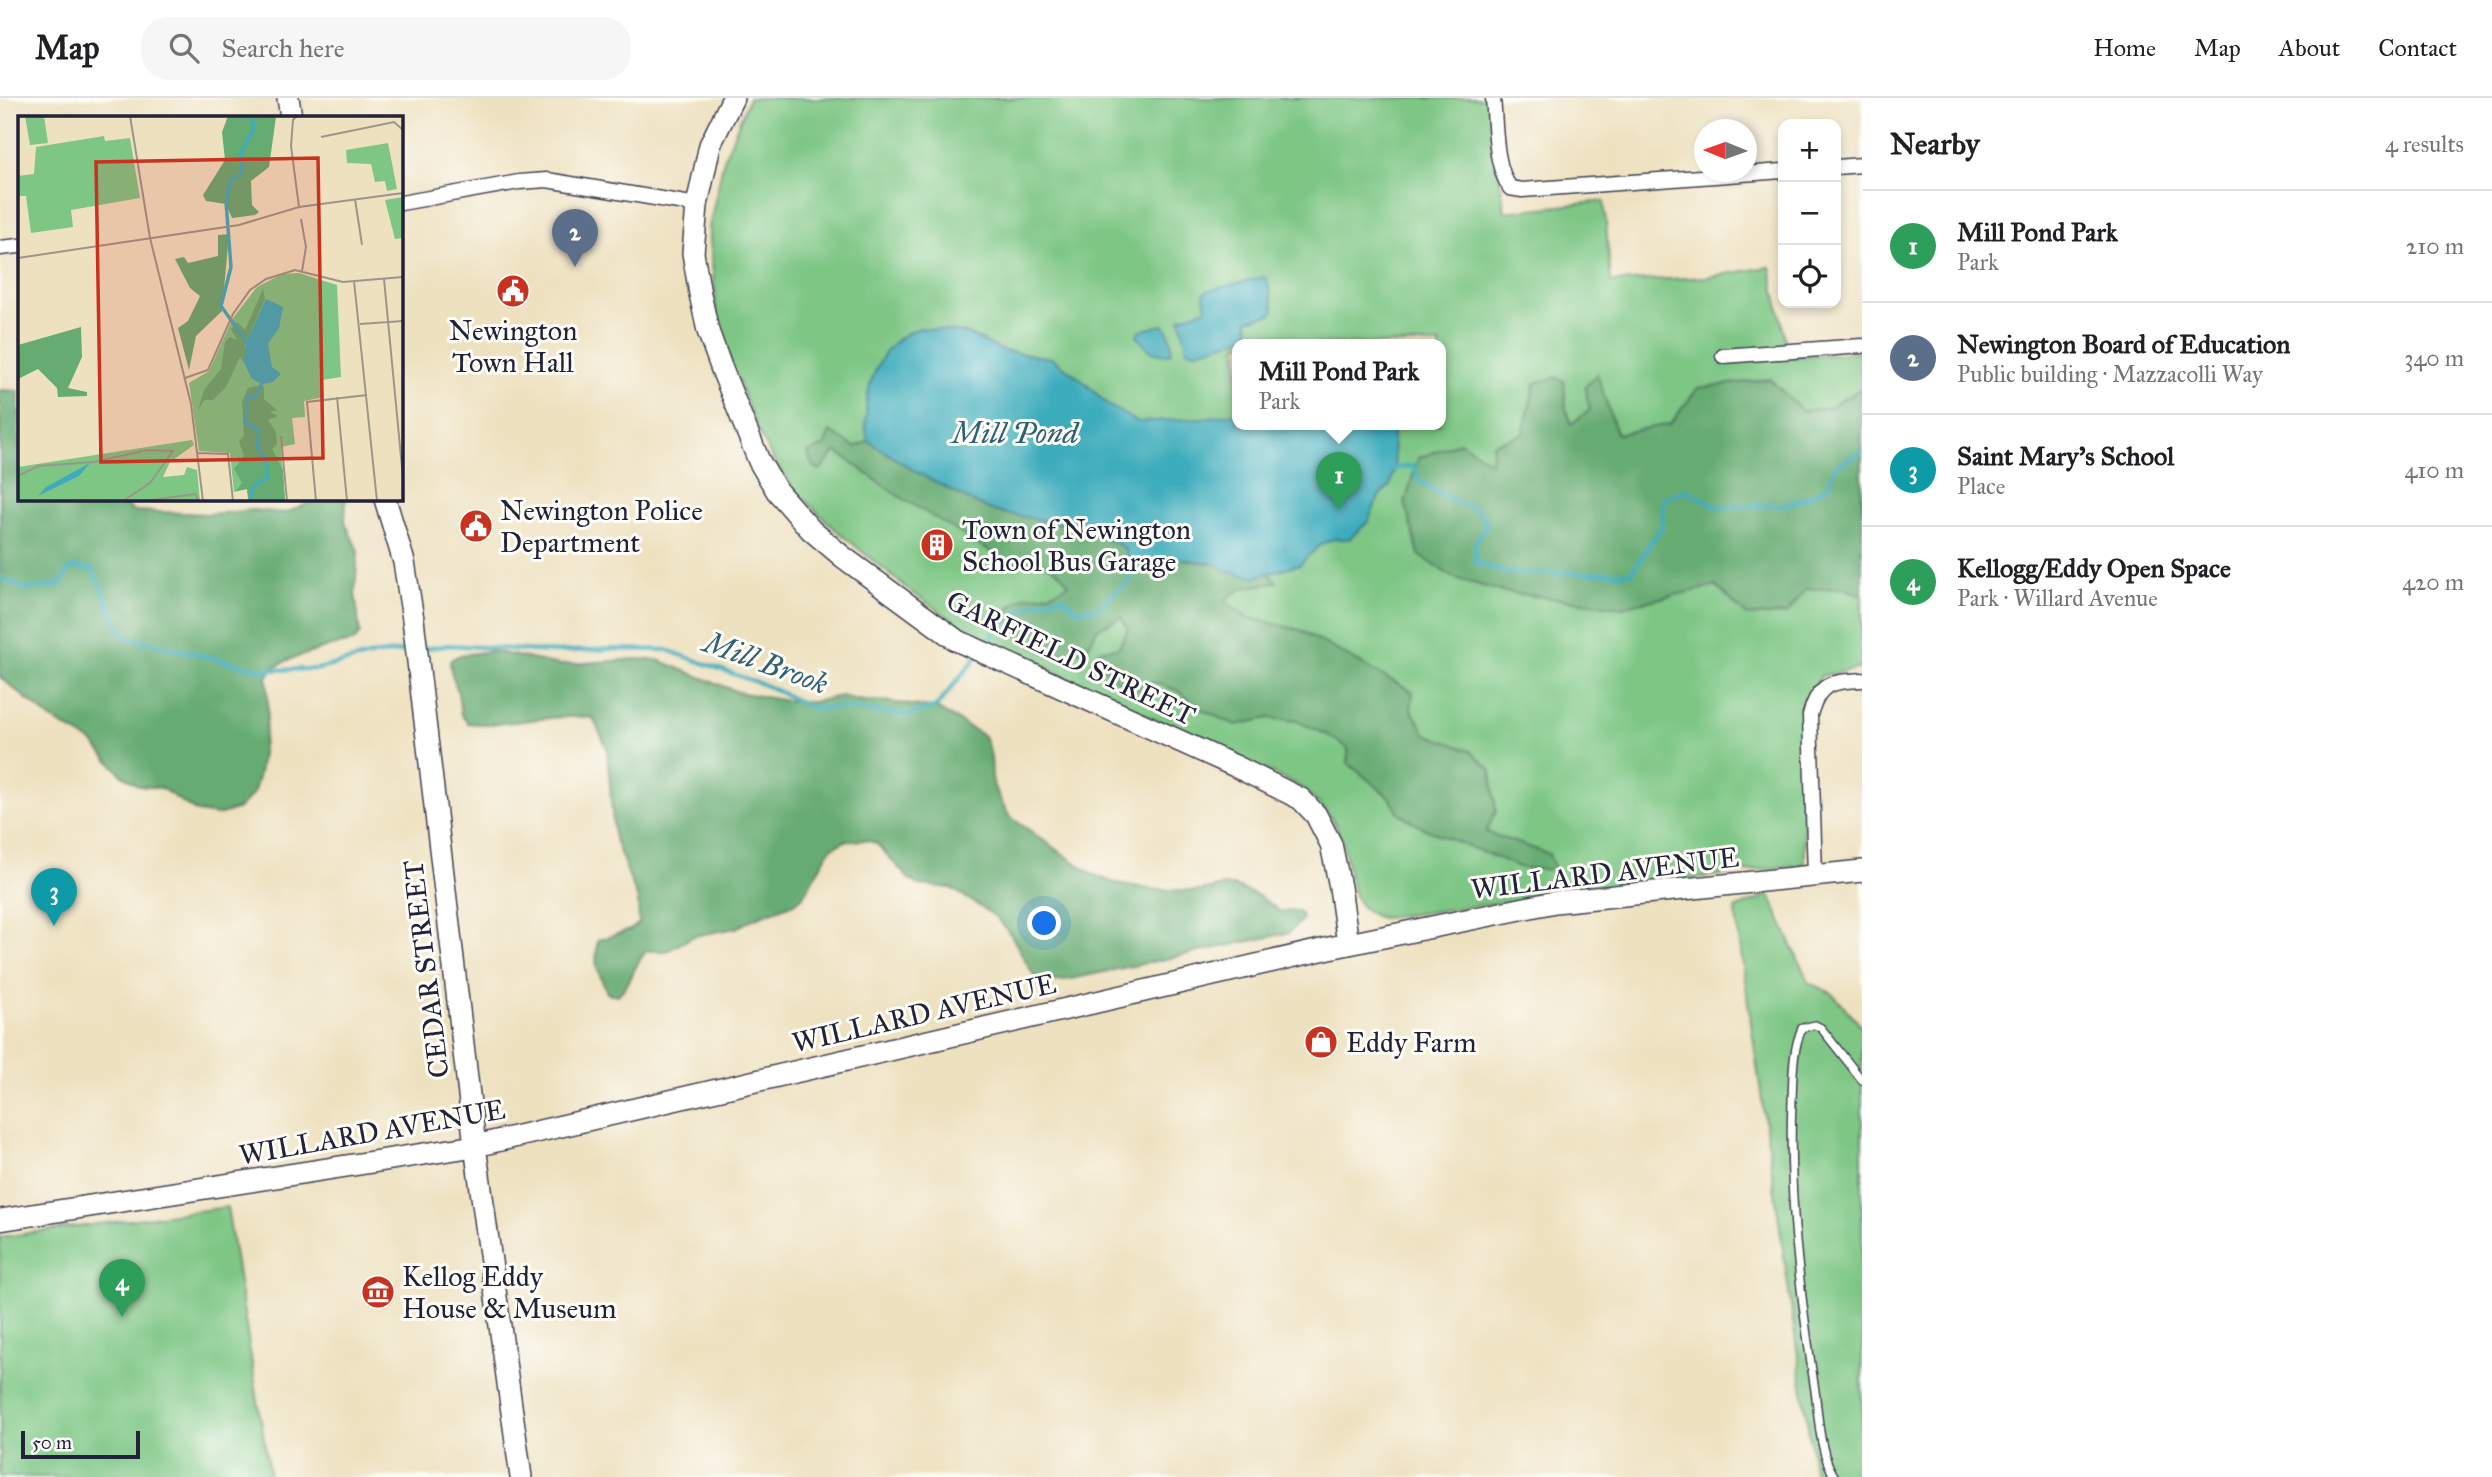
<!DOCTYPE html>
<meta charset="utf-8">
<style>
body{margin:0;font-family:"IM FELL Great Primer",serif;background:#f6f6f6;color:#202124}
.controls{position:absolute;right:21px;top:21px;display:grid;overflow:hidden;border-radius:14px;box-shadow:0 4px 10px #0003}
.controls button{width:63px;height:63px;display:grid;place-items:center;padding:0;border:0;border-bottom:2px solid #e0e0e0;background:#fff;color:#202124;font:35px sans-serif}
.compass{position:absolute;left:1694px;top:21px;width:63px;height:63px;border-radius:50%;background:#fff;box-shadow:0 4px 10px #0003;rotate:271deg}
.scale{position:absolute;left:21px;bottom:18px;width:119px;box-sizing:border-box;padding-left:7px;border:4px solid #22223b;border-top:0;font-size:19px;line-height:24px;white-space:nowrap;color:#22223b;-webkit-text-stroke:5px #fdfcf7;paint-order:stroke}
.you{position:absolute;left:1045px;top:826px;width:24px;height:24px;margin:-18px;border:5px solid #fff;border-radius:50%;background:#1a73e8;box-shadow:0 0 0 10px #1a73e833}
.badge{display:grid;place-items:center;width:46px;height:46px;border-radius:50%;background:#0f766e;color:#fff;font-size:23px;font-weight:700}
.pin{position:absolute;translate:-50% -58px;filter:drop-shadow(0 2px 4px #0008)}
.pin::after{content:'';position:absolute;top:37px;width:24px;height:21px;background:inherit;clip-path:polygon(0 0,100% 0,50% 100%)}
.popup{position:absolute;left:1232px;top:241px;width:214px;height:91px;box-sizing:border-box;display:grid;place-content:center;border-radius:14px;background:#fff;filter:drop-shadow(0 2px 5px #0005);font-size:23px;white-space:nowrap;color:#757577}
.popup b{font-size:26px;color:#202124}
.popup::after{content:'';position:absolute;left:50%;top:100%;margin-left:-14px;border:14px solid transparent;border-top-color:#fff}
.list{margin:0;padding:0;list-style:none}
h2{display:flex;justify-content:space-between;align-items:center;height:91px;margin:0;padding:0 28px;font-size:30px}
h2 small{font-size:23px;font-weight:400;color:#757577}
.list li{display:grid;grid-template-columns:46px 1fr auto;gap:21px;align-items:center;box-sizing:border-box;height:112px;padding:0 28px;border-top:2px solid #e0e0e0}
.list b{display:block;font-size:26px;white-space:nowrap}
.list p{margin:0;font-size:23px;white-space:nowrap;color:#757577}
.list em{font-size:23px;font-style:normal;color:#757577}
.icon{flex:none;width:38px;height:38px;fill:none;stroke:currentColor;stroke-width:2;stroke-linecap:round;stroke-linejoin:round}
.map{position:relative;flex:none;width:1862px;height:1379px;overflow:hidden}
header{display:flex;align-items:center;gap:42px;box-sizing:border-box;height:98px;padding:0 35px;background:#fff;border-bottom:2px solid #e0e0e0}
header strong{font-size:33px}
nav{display:flex;gap:38px;margin-inline-start:auto;font-size:24px}
.search{width:490px;height:63px;background:#f6f6f6;display:flex;align-items:center;gap:18px;box-sizing:border-box;padding:0 24px;border-radius:28px;color:#757577;font-size:26px}
main{display:flex}
aside{flex:1;background:#fff}
.map>svg:first-child{display:block}
.green{fill:#7dc684;stroke:#507460;stroke-width:2;fill-rule:evenodd}
.forest{fill:#66ab72;stroke:#446656;stroke-width:2}
.water{fill:#3eacbc;stroke:#30677c;stroke-width:2}
.lines{fill:none;stroke-linecap:round;stroke-linejoin:round}
.stream{stroke:#3eacbc;stroke-width:4.5}
.lane-casing{stroke:#413f4f;stroke-width:10}
.street-casing{stroke:#413f4f;stroke-width:17}
.secondary-casing{stroke:#413f4f;stroke-width:24}
.lane{stroke:#fff;stroke-width:7}
.street{stroke:#fff;stroke-width:14}
.secondary{stroke:#fff;stroke-width:21}
.labels{text-anchor:middle;dominant-baseline:central;stroke-width:6;stroke-linejoin:round;paint-order:stroke}
.poi-label{font-size:28px;fill:#22223b;stroke:#fdfcf7;text-anchor:start}
.street-label{font-size:28px;fill:#22223b;stroke:#fdfcf7}
.water-label{font-size:30px;font-style:italic;fill:#2f6075;stroke:#fdfcf7}
.inset-river{fill:none;stroke:#3eacbc;stroke-width:3.5}
.inset-road{fill:none;stroke:#9c958b;stroke-width:2}
.view{fill:#c8321e;fill-opacity:0.15;stroke:#c8321e;stroke-width:3.5}
.inset-edge{fill:none;stroke:#22223b;stroke-width:3.5}
</style>
<header>
<strong>Map</strong>
<div class="search"><svg class="icon" aria-label="search" viewBox="0 0 24 24"><circle cx="10" cy="10" r="6"/><path d="M15 15l6 6"/></svg>Search here</div>
<nav><a>Home</a><a>Map</a><a>About</a><a>Contact</a></nav>
</header>
<main>
<div class="map">
<svg width="1862" height="1379" viewBox="0 0 1862 1379">
<rect width="100%" height="100%" fill="#fdfcf7"/>
<filter id="ink" filterUnits="userSpaceOnUse"><feTurbulence type="fractalNoise" baseFrequency=".0143" numOctaves="2"/><feDisplacementMap in="SourceGraphic" scale="14" xChannelSelector="R" yChannelSelector="G"/><feConvolveMatrix kernelMatrix="1 2 1 2 8 2 1 2 1" color-interpolation-filters="sRGB"/></filter>
<filter id="wash" filterUnits="userSpaceOnUse"><feTurbulence type="fractalNoise" baseFrequency=".00686" numOctaves="4" result="noise"/><feDisplacementMap in="SourceGraphic" scale="28" xChannelSelector="R" yChannelSelector="G"/><feGaussianBlur stdDeviation="1.57" result="paint"/><feColorMatrix in="noise" values="0 0 0 0 0 0 0 0 0 0 0 0 0 0 0 0 0 1.4 0 .05"/><feComposite in="paint" operator="in"/></filter>
<g filter="url(#wash)">
<rect width="100%" height="100%" fill="#eee1c0"/>
<path class="green" d="M 749,0 L 1487,0 L 1505,114 L 1604,103 L 1611,184 L 1707,179 L 1770,169 L 1789,259 L 1862,254 L 1862,570 L 1821,578 L 1800,611 L 1805,766 L 1383,820 C 1344,813 1352,767 1340,737 C 1332,716 1315,700 1297,687 L 981,541 L 910,493 L 836,432 L 795,392 L 775,365 L 757,331 L 718,231 L 709,130 L 724,61 ZM 1238,246 L 1440,246 L 1440,326 L 1238,326 Z
M 1769,797 L 1809,885 L 1832,895 L 1862,929 L 1862,1379 L 1815,1379 L 1735,811 Z
M 227,1109 L 270,1379 L 0,1379 L 0,1139 Z"/>
<path class="forest" d="M 1597,276 L 1617,336 L 1670,326 L 1698,290 L 1770,281 L 1802,313 L 1830,309 L 1862,290 L 1862,497 L 1843,490 L 1806,491 L 1787,516 L 1747,518 L 1716,488 L 1621,509 L 1503,494 L 1452,479 L 1419,457 L 1405,405 L 1418,360 L 1460,344 L 1491,364 L 1493,346 L 1523,336 L 1535,285 L 1557,279 L 1564,283 L 1566,310 L 1571,326 L 1590,312 L 1585,289 Z
M 0,292 L 19,293 L 19,401 L 122,401 L 132,413 L 209,416 L 253,412 L 285,415 L 306,407 L 309,401 L 346,401 L 345,424 L 358,453 L 355,494 L 360,536 L 353,544 L 331,548 L 288,562 L 273,570 L 267,579 L 268,614 L 259,676 L 253,696 L 238,711 L 217,717 L 197,714 L 161,690 L 139,688 L 121,676 L 91,643 L 51,621 L 0,579 Z
M 830,334 L 855,349 L 869,343 L 916,374 L 973,404 L 994,413 L 1061,426 L 1116,445 L 1125,451 L 1128,461 L 1151,470 L 1168,459 L 1217,466 L 1226,473 L 1255,479 L 1269,475 L 1277,484 L 1243,490 L 1224,502 L 1246,519 L 1300,532 L 1413,594 L 1411,611 L 1426,636 L 1471,653 L 1491,672 L 1496,713 L 1486,734 L 1549,756 L 1555,772 L 1522,770 L 1425,731 L 1400,716 L 1389,699 L 1348,665 L 1348,650 L 1326,636 L 1296,623 L 1269,620 L 1236,627 L 1200,611 L 1179,593 L 1153,584 L 1131,595 L 1098,565 L 1099,552 L 1118,550 L 1128,531 L 1121,519 L 1097,531 L 1087,551 L 1050,558 L 1022,541 L 1006,517 L 1010,509 L 1026,498 C 1043,499 1055,495 1069,486 L 1057,472 L 1035,461 L 1011,466 L 892,394 L 836,353 L 820,372 L 812,367 L 808,355 L 824,348 Z
M 492,553 L 560,567 L 637,561 L 658,562 L 738,594 L 781,602 L 813,604 L 841,598 L 863,603 L 884,603 L 938,611 L 984,638 L 991,658 L 992,679 L 994,689 L 1009,718 L 1092,776 L 1112,784 L 1149,791 L 1201,793 L 1222,788 L 1234,788 L 1259,798 L 1281,814 C 1291,812 1300,810 1303,821 L 1288,835 L 1071,881 L 1051,884 L 1040,883 L 1032,875 L 1011,837 L 996,819 L 951,790 L 919,787 L 910,782 L 876,745 L 866,742 L 845,743 L 831,750 L 803,798 L 795,805 L 755,820 L 736,830 L 694,838 L 667,853 L 646,853 C 634,867 631,885 618,897 L 607,895 C 597,868 594,872 598,842 L 630,832 L 639,825 L 638,802 L 614,739 L 607,650 L 593,620 C 551,614 510,630 468,625 L 461,617 L 458,595 L 451,573 L 450,562 L 460,557 Z"/>
<path class="water" d="M 1264,179 L 1267,181 L 1274,212 L 1271,216 L 1248,222 L 1250,238 L 1194,254 L 1187,251 L 1180,220 L 1206,211 L 1204,197 L 1206,193 Z
M 1163,227 C 1169,231 1173,247 1171,255 C 1155,260 1145,250 1137,237 L 1139,233 Z
M 920,230 L 966,235 L 1004,253 L 1052,260 L 1082,282 L 1108,307 L 1138,324 L 1203,320 L 1237,315 L 1238,326 L 1392,326 L 1395,370 L 1390,388 L 1380,397 L 1367,425 L 1349,441 L 1333,441 L 1320,447 L 1300,466 L 1255,479 L 1226,473 L 1217,466 L 1169,459 L 1151,470 L 1128,461 L 1125,451 L 1116,445 L 1061,426 L 994,413 L 973,404 L 916,374 L 869,343 C 865,335 865,327 866,317 C 866,282 884,240 920,230 Z"/>
<g class="lines">
<path class="stream" d="M 1389,371 L 1414,368 L 1418,382 L 1442,397 L 1477,412 L 1486,426 L 1475,446 L 1475,464 L 1507,475 L 1631,475 L 1662,428 L 1663,401 L 1686,392 L 1718,409 L 1786,407 L 1810,398 L 1828,388 L 1836,368 L 1862,354
M 0,480 L 27,491 L 60,487 L 71,469 L 92,471 L 124,538 L 262,572 L 318,571 L 373,557 L 410,552
M 985,547 C 1004,521 1030,503 1062,499 L 1077,512 L 1096,511 L 1129,483 L 1139,460
M 423,551 L 450,547 L 554,554 L 612,551 L 667,552 L 767,588 L 812,610 L 845,610 L 907,617 L 936,609 L 978,557"/>
</g>
</g>
<g filter="url(#ink)">
<g class="lines">
<defs>
<path id="lane" d="M 1835,1379 C 1818,1354 1819,1315 1814,1286 C 1800,1193 1788,1098 1792,1003 C 1793,979 1792,953 1802,930 L 1815,927 L 1821,930 L 1862,982"/>
<path id="street" d="M 1493,0 C 1496,29 1494,66 1510,90 L 1522,92 L 1783,73
M 1836,69 L 1862,67
M 401,105 L 519,84 L 547,82 L 697,107
M 0,150 L 19,148
M 1723,258 L 1862,248
M 1815,777 L 1810,617 C 1819,584 1831,584 1862,582"/>
<path id="secondary" d="M 288,0 L 291,19
M 733,0 L 710,47 L 697,107 L 693,155 L 700,196 L 708,233 L 721,269 L 759,363 L 777,393 L 811,432 L 843,459 L 956,542 L 1235,668 L 1301,701 L 1316,717 L 1331,746 L 1340,789 L 1348,846
M 385,401 L 404,464 L 413,521 L 475,1048 L 521,1379
M 0,1122 L 475,1048 L 1334,849 L 1555,804 L 1862,773"/>
</defs>
<use href="#lane" class="lane-casing"/>
<use href="#street" class="street-casing"/>
<use href="#secondary" class="secondary-casing"/>
<use href="#lane" class="lane"/>
<use href="#street" class="street"/>
<use href="#secondary" class="secondary"/>
</g>
</g>
<defs>
<symbol id="civic-disc" viewBox="-11 -11 22 22"><circle r="9.5" fill="#c8321e" stroke="#fdfcf7"/><path d="M-.6-6.5H3V-4.5H.6V-3L4-1V1h2V6H-6V1h2V-1L-.6-3ZM-1.2 2.5V6h2.4V2.5Z" fill="#fff"/></symbol>
<symbol id="building-disc" viewBox="-11 -11 22 22"><circle r="9.5" fill="#c8321e" stroke="#fdfcf7"/><path d="M-4-6H4V6H1V3H-1V6H-4ZM-2.5-4.3h1.7v1.8h-1.7ZM.8-4.3h1.7v1.8H.8ZM-2.5-1h1.7V.8h-1.7ZM.8-1h1.7V.8H.8Z" fill="#fff"/></symbol>
<symbol id="shop-disc" viewBox="-11 -11 22 22"><circle r="9.5" fill="#c8321e" stroke="#fdfcf7"/><path d="M-5-2.5h2.3a2.7 3.5 0 0 1 5.4 0H5L5.5 6h-11ZM-1.5-2.5h3a1.5 2.3 0 0 0-3 0Z" fill="#fff"/></symbol>
<symbol id="museum-disc" viewBox="-11 -11 22 22"><circle r="9.5" fill="#c8321e" stroke="#fdfcf7"/><path d="M0-6L6-3V-2H-6V-3ZM-5-1h2V3h-2ZM-1-1h2V3h-2ZM3-1h2V3H3ZM-6 4H6V6H-6Z" fill="#fff"/></symbol>
</defs>
<g fill-rule="evenodd">
<use href="#civic-disc" x="494" y="174" width="38" height="38"/>
<use href="#civic-disc" x="457" y="409" width="38" height="38"/>
<use href="#building-disc" x="918" y="428" width="38" height="38"/>
<use href="#shop-disc" x="1302" y="925" width="38" height="38"/>
<use href="#museum-disc" x="359" y="1175" width="38" height="38"/>
</g>
<g class="labels">
<g class="poi-label">
<text x="513" y="232" text-anchor="middle">Newington<tspan x="513" dy="32">Town Hall</tspan></text>
<text x="500" y="412">Newington Police<tspan x="500" dy="32">Department</tspan></text>
<text x="962" y="431">Town of Newington<tspan x="962" dy="32">School Bus Garage</tspan></text>
<text x="1346" y="944">Eddy Farm</text>
<text x="402" y="1178">Kellog Eddy<tspan x="402" dy="32">House &amp; Museum</tspan></text>
</g>
<g class="street-label">
<text transform="translate(1071 560) rotate(26)">GARFIELD STREET</text>
<text transform="translate(1605 775) rotate(-7)">WILLARD AVENUE</text>
<text transform="translate(426 871) rotate(-97)">CEDAR STREET</text>
<text transform="translate(924 915) rotate(-13)">WILLARD AVENUE</text>
<text transform="translate(372 1034) rotate(-10)">WILLARD AVENUE</text>
</g>
<g class="water-label">
<text x="1015" y="335">Mill Pond</text>
<text transform="translate(766 565) rotate(20)">Mill Brook</text>
</g>
</g>
<g transform="translate(18 18)">
<rect width="385" height="385" fill="#eee1c0"/>
<path d="M 7,0 L 26,0 L 30,27 L 12,29 ZM 86,20 L 87,25 L 112,22 L 122,82 L 53,94 L 55,111 L 13,117 L 8,80 L 0,80 L 0,60 L 16,58 L 18,31 ZM 370,27 L 379,73 L 369,75 L 367,65 L 357,66 L 353,48 L 329,47 L 328,34 ZM 385,81 L 385,122 L 377,123 L 367,84 ZM 281,157 L 319,169 L 323,261 L 304,264 L 306,281 L 286,285 L 287,301 L 274,302 L 277,328 L 263,331 L 267,385 L 230,385 L 229,373 L 216,376 L 212,337 L 181,335 L 171,267 L 191,255 L 215,202 L 239,171 L 264,158 ZM 174,324 L 176,329 L 152,346 L 145,361 L 166,359 L 169,351 L 179,354 L 182,385 L 0,385 L 0,351 Z" fill="#7dc684"/>
<path d="M 210,0 L 258,1 L 251,51 L 233,65 L 234,89 L 241,96 L 237,99 L 214,102 L 208,88 L 188,85 L 185,79 L 207,44 L 204,16 ZM 211,118 L 204,195 L 178,220 L 171,254 L 160,212 L 170,205 L 182,180 L 172,172 L 157,143 L 166,141 L 170,147 L 200,140 L 200,119 ZM 245,173 L 247,183 L 227,229 L 227,248 L 222,241 L 208,271 L 195,284 L 186,284 L 180,295 L 186,274 L 203,253 L 207,226 L 212,221 L 219,224 L 213,213 L 219,206 L 227,214 ZM 63,211 L 64,241 L 50,272 L 69,276 L 69,280 L 40,281 L 39,272 L 20,253 L 0,263 L 0,229 ZM 238,270 L 246,271 L 246,283 L 259,294 L 252,296 L 260,300 L 250,304 L 258,316 L 259,328 L 254,333 L 265,354 L 267,385 L 231,385 L 229,373 L 218,375 L 224,367 L 216,353 L 226,340 L 221,325 L 226,320 L 224,286 L 230,272 Z" fill="#66ab72"/>
<path d="M 248,183 L 265,191 L 261,212 L 250,228 L 254,251 L 263,258 L 255,266 L 244,268 L 233,262 L 226,246 L 228,227 ZM 72,347 L 61,360 L 20,380 L 28,371 Z" fill="#3eacbc"/>
<path class="inset-river" d="M 230,228 L 203,190 L 213,151 L 208,86 L 213,64 L 224,58 L 223,36 L 236,12 L 233,0M 232,385 L 235,370 L 249,362 L 248,343 L 239,331 L 241,315 L 228,306 L 229,281 L 237,281 L 244,268"/>
<path class="inset-road" d="M 112,0 L 132,122 L 173,288 L 185,385M 279,0 L 275,4 L 273,30 L 281,91M 303,21 L 376,6 L 385,14M 337,83 L 344,129M 283,103 L 288,131 L 284,155M 0,142 L 221,109 L 281,91 L 385,77M 366,163 L 385,362M 336,165 L 359,385M 342,208 L 385,205M 167,262 L 190,254 L 215,198 L 232,174 L 248,163 L 277,154 L 325,166 L 385,161M 319,281 L 329,385M 263,320 L 269,385M 179,337 L 210,338 L 215,385M 0,360 L 20,350 L 76,346 L 129,334 L 155,335 L 132,367 L 105,385M 127,385 L 177,378 L 181,385M 298,385 L 289,286 L 349,279"/>
<path class="view" d="M 300,42 L 305,342 L 83,346 L 78,46 Z"/>
<rect width="385" height="385" class="inset-edge"/>
</g>
</svg>
<div class="controls">
<button>+</button>
<button>−</button>
<button><svg class="icon" aria-label="locate" viewBox="0 0 24 24"><circle cx="12" cy="12" r="6"/><path d="M12 2v4M12 18v4M2 12h4M18 12h4"/></svg></button>
</div>
<svg class="compass" viewBox="-18 -18 36 36"><path d="M0-13l5 13h-10z" fill="#e53935"/><path d="M0 13l5-13h-10z" fill="#757577"/></svg>
<div class="scale">50 m</div>
<div class="you"></div>
<div class="pin badge" style="left:1339px;top:412px;background:#2e9e5b">1</div>
<div class="popup"><b>Mill Pond Park</b>Park</div>
<div class="pin badge" style="left:575px;top:169px;background:#5c6f8a">2</div>
<div class="pin badge" style="left:54px;top:828px;background:#0f9aa8">3</div>
<div class="pin badge" style="left:122px;top:1219px;background:#2e9e5b">4</div>
</div>
<aside>
<h2>Nearby<small>4 results</small></h2>
<ul class="list">
<li><span class="badge" style="background:#2e9e5b">1</span><div><b>Mill Pond Park</b><p>Park</p></div><em>210 m</em></li>
<li><span class="badge" style="background:#5c6f8a">2</span><div><b>Newington Board of Education</b><p>Public building · Mazzacolli Way</p></div><em>340 m</em></li>
<li><span class="badge" style="background:#0f9aa8">3</span><div><b>Saint Mary's School</b><p>Place</p></div><em>410 m</em></li>
<li><span class="badge" style="background:#2e9e5b">4</span><div><b>Kellogg/Eddy Open Space</b><p>Park · Willard Avenue</p></div><em>420 m</em></li>
</ul>
</aside>
</main>
